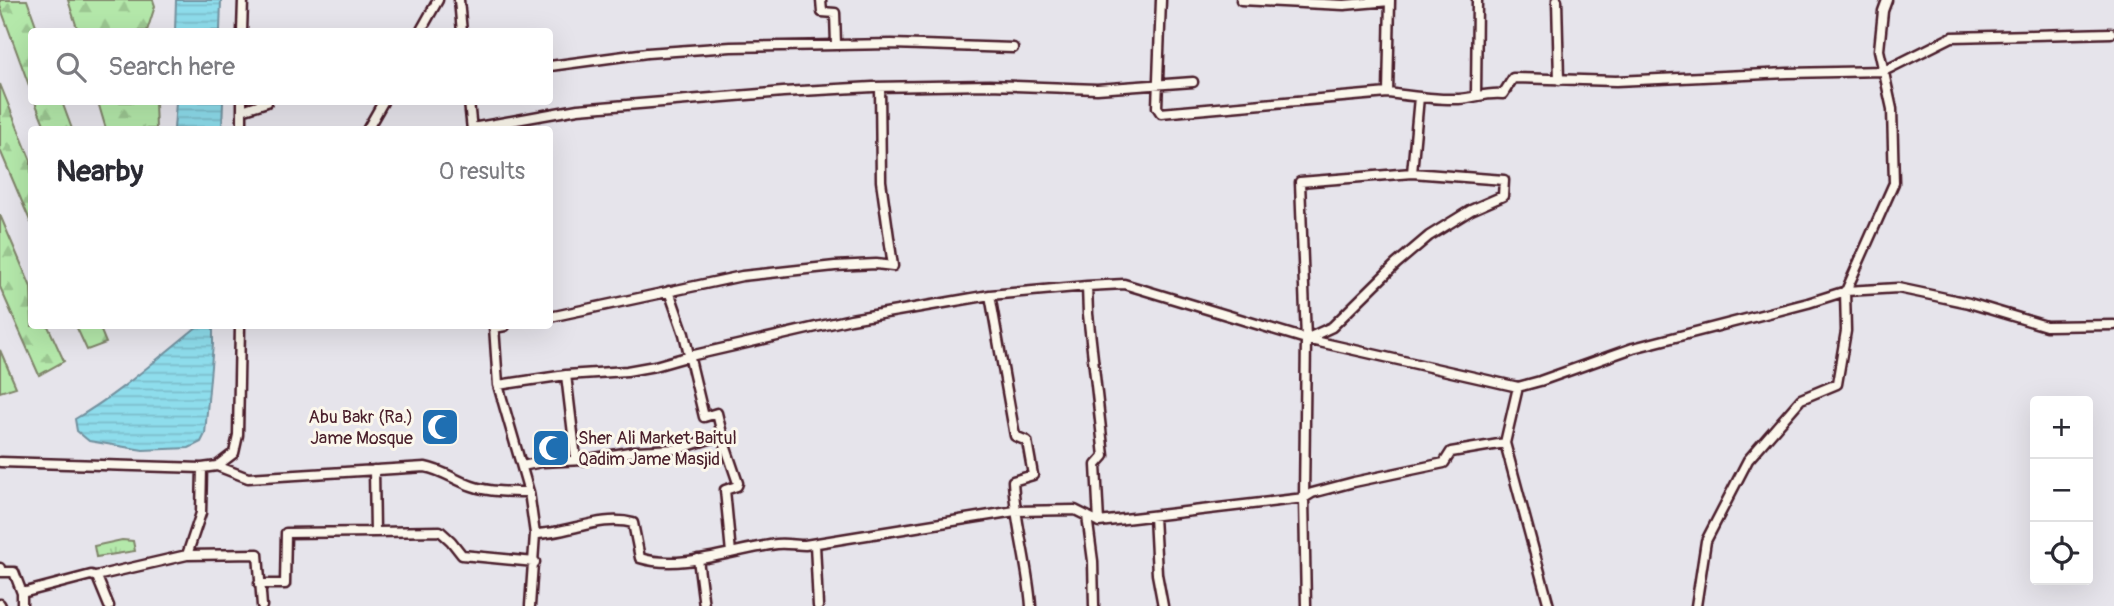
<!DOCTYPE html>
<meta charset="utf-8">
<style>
body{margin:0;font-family:Pangolin,sans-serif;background:#f7f7f7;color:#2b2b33}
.controls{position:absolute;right:21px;bottom:21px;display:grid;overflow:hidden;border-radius:7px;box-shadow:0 7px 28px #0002}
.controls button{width:63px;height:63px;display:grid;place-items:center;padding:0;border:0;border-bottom:2px solid #e1e1e2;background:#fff;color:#2b2b33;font:35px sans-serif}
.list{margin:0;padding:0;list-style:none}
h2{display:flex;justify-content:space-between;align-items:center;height:91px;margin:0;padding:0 28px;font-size:30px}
h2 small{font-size:23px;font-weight:400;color:#7c7c81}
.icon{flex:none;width:38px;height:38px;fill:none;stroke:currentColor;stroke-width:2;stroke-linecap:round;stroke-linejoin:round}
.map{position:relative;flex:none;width:2114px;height:606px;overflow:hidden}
.search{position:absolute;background:#fff;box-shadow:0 7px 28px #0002;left:28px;top:28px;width:525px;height:77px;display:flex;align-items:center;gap:18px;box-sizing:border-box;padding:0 24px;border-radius:7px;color:#7c7c81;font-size:26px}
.panel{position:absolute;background:#fff;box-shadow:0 7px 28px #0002;left:28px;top:126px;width:525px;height:203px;border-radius:7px}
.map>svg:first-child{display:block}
.forest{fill:url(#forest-firs);stroke:#7f846a;stroke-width:2}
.park{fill:url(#park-tufts);stroke:#7f846a;stroke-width:2}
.water{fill:url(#water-rules);stroke:#73919f;stroke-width:2}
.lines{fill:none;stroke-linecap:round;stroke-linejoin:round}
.minor-casing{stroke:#4a1f2b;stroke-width:13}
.minor{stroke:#fbf7ec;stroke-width:8}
.labels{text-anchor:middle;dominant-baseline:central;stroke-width:6;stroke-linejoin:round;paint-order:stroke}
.poi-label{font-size:18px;fill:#4a1f2b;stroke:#fbf7ec;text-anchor:end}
</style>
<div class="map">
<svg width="2114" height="606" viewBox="0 0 2114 606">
<defs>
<pattern id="forest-firs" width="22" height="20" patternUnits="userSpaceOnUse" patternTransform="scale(1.75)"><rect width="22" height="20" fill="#b4e8aa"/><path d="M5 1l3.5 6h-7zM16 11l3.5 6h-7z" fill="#9cc792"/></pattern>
<pattern id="park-tufts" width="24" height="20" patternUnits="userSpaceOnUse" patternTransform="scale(1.75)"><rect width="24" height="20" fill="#b4e8aa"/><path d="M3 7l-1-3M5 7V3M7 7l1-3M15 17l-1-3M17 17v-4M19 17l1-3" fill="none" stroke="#9cc792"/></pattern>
<pattern id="water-rules" width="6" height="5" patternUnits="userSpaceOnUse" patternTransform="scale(1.75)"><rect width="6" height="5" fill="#8eddec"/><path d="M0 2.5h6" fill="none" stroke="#7cbdcb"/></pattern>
</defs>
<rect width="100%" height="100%" fill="#e6e4eb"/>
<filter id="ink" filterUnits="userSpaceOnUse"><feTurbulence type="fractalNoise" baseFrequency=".0143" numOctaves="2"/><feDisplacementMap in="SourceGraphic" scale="14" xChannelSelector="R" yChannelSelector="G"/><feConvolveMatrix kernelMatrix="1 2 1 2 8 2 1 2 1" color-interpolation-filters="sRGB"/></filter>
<g filter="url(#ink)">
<path class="forest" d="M 0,0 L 27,0 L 38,31 L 32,32 L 31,91 L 0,6 Z
M 68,0 L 153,0 L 155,6 L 147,31 L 78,31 Z
M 0,84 L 31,161 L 31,223 L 0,150 Z
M 35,102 L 62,102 L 72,129 L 46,129 Z
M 98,102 L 155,102 L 156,129 L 106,129 Z
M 0,215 L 31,287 L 32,326 L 48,326 L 64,361 L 39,375 L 0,287 Z
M 76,326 L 99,326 L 106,343 L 87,350 Z
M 0,350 L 16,387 L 0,392 Z"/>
<path class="park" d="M 122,540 L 133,541 L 135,551 L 96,557 L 94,546 Z"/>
<path class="water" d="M 176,0 L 221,0 L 220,31 L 175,31 Z
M 176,102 L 223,102 L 222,129 L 174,129 Z
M 198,326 L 213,326 L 213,344 L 205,434 L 201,442 L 189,448 L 143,450 L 89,441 L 77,431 L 75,419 C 120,393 158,358 198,326 Z"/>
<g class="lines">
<defs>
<path id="minor" d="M 459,0 L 462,32
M 821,0 L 822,12 L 835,13 L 836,44
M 1161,0 L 1157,107 L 1161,113 L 1388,93 C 1411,96 1435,100 1459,99 C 1475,98 1487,92 1503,94 L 1513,78 L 1616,81 L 1788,73 L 1884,71 L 1952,37 L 2111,33
M 1241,0 L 1344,5 L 1390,1
M 1557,0 L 1559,80
M 242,32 L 243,0
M 420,32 L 438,0
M 550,66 L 647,53 L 731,47 L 892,44 L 1013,48
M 1388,93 L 1390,0
M 1476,96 L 1477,0
M 242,102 L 242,130
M 469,102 L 472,130
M 242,110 L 267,102
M 472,128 L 578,109 L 783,92 L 873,87 L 989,85 L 1097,89 L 1193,82
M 367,130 L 383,102
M 669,291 L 684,334 L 704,417 L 717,413 L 724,442 L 738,483 L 737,486 L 725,490 L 731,553
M 1846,291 L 1894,183 L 1892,109 L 1879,50 L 1883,11 L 1887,0
M 990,295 L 1087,286
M 550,317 L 742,276 L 835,266 L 876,264 L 893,266 L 881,181 L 880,87
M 494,326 L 498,385 L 529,492 L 535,534 L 530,606
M 494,328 L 505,326
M 1306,339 L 1332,327 L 1396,264 L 1429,236 L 1471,210 L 1503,196 L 1504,180 L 1412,173 L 1419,97
M 566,375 L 627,371 L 655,366 L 690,356 L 851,319 L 990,295 L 1015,436 L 1027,441 L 1033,475 L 1013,481 C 1015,523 1028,564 1031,606
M 498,385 L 566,375 L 576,459
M 1505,443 L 1549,606
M 0,462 L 202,468 L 217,466 L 248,478 L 425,467 C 442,470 455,480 472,486 C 489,492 511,492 529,492
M 217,466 L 234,453 L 238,435 L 240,326
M 522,466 L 542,462 L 584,460 L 635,451 L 678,449 L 722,435
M 202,468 L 201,513 L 187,555 L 258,554 L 262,606
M 374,470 L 375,532 L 440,531 L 451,541 L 462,555 L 535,562
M 1087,516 L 1093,561 L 1094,606
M 1154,516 L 1157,574 L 1163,606
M 1099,522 L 1096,465 L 1104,456 L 1088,314 L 1087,286 L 1124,284 L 1306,339 L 1518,387
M 535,534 C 567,534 602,514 633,523 L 640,558 C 682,571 734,549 777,544 C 786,543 796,545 805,545 L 1015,511 L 1075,510 L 1099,522 L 1304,498 L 1312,493 L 1354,482 L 1444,463 L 1451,452 L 1505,443 L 1518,387 L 1540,381 L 1633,348 L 1808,303 L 1846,291 L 1898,288 L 1969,303 L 2046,326 L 2114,325
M 815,544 L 818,606
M 698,559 L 704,606
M 0,568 L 1,572 L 14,572 L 22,593 L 22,606
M 96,576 L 187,555
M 259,584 L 285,584 L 286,533 L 375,532
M 22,593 L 91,575 L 97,577 L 109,606
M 0,604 L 1,606
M 1306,606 L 1304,498 L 1306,339 L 1300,182 L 1412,173
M 1696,606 L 1706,541 L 1748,460 L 1801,399 L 1837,384 L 1846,331 L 1845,291"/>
</defs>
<use href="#minor" class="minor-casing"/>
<use href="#minor" class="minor"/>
</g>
</g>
<defs>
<symbol id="mosque-square" viewBox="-11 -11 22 22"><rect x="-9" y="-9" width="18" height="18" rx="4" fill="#1f6fb2" stroke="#fbf7ec"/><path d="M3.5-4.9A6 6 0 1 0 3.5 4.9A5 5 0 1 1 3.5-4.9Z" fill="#fff"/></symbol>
</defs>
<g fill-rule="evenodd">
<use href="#mosque-square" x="418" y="405" width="44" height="44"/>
<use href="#mosque-square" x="529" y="426" width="44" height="44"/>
</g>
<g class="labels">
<g class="poi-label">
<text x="413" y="417">Abu Bakr (Ra.)<tspan x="413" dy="21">Jame Mosque</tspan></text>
<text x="578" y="438" text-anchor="start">Sher Ali Market Baitul<tspan x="578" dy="21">Qadim Jame Masjid</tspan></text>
</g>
</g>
</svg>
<div class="controls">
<button>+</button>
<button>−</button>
<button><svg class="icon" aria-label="locate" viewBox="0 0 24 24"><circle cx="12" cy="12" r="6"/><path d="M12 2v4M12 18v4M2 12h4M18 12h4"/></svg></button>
</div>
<div class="search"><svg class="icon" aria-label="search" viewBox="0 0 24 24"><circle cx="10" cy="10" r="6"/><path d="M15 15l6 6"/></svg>Search here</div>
<section class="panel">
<h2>Nearby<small>0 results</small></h2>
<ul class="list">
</ul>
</section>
</div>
